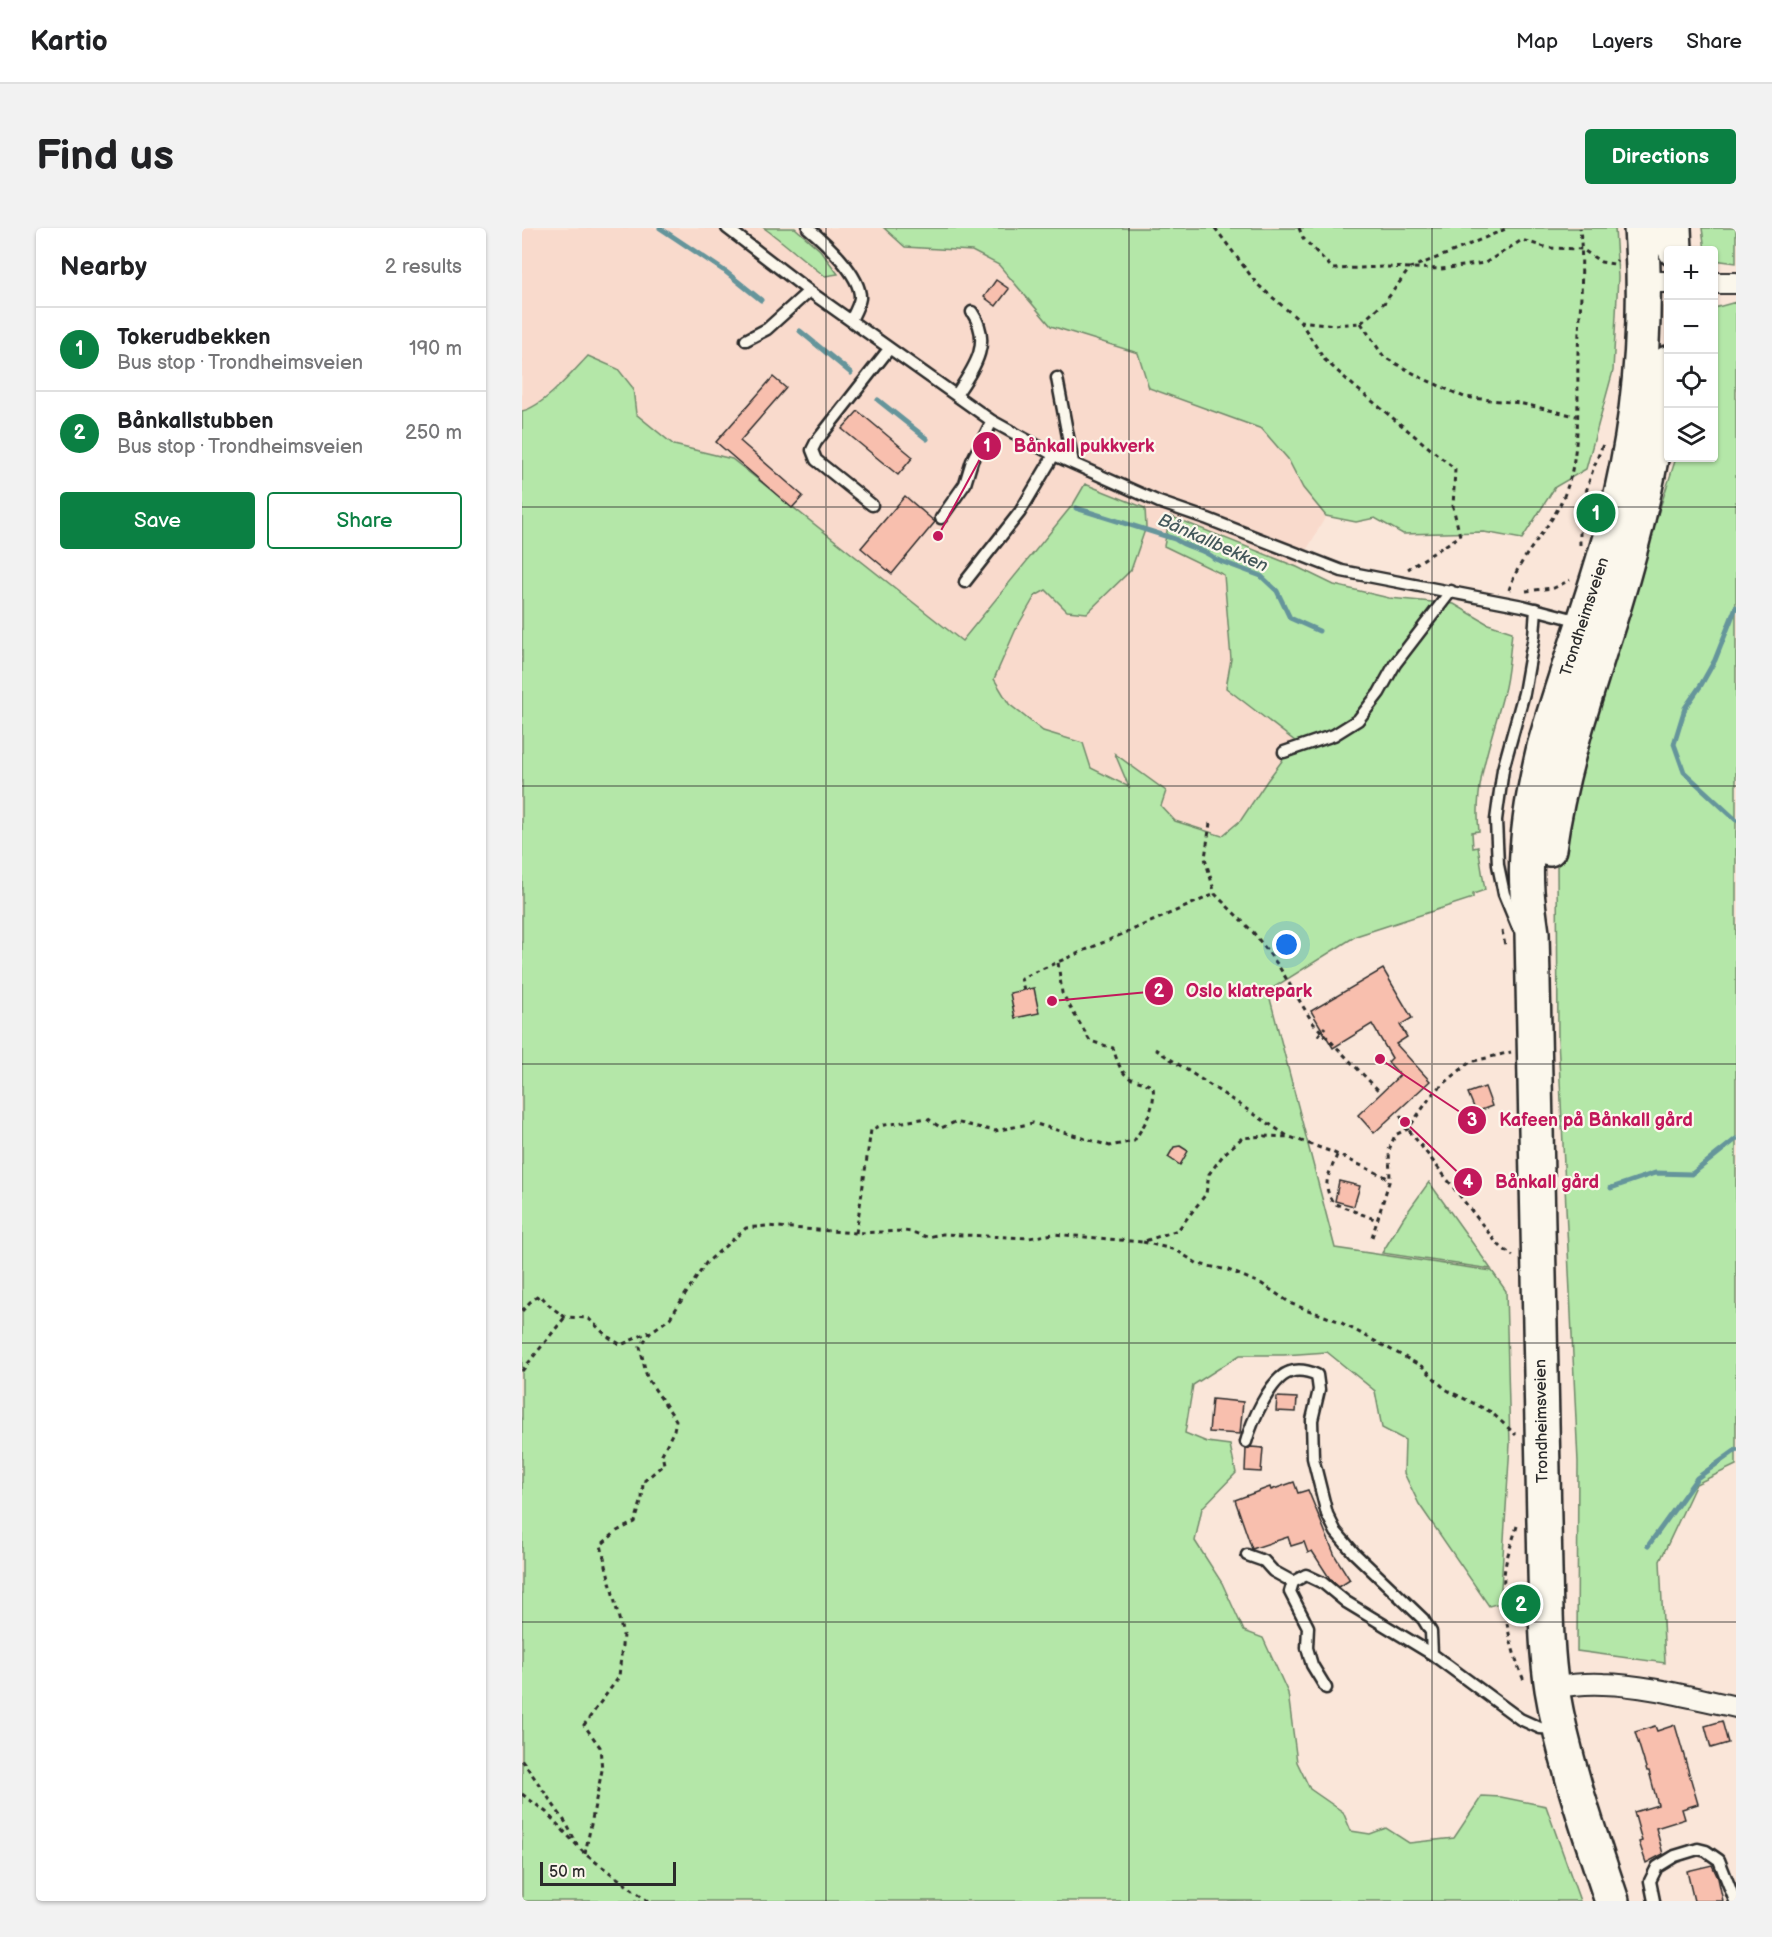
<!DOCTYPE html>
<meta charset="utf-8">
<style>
body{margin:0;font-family:"Balsamiq Sans",sans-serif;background:#f2f2f2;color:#202124}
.controls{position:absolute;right:18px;top:18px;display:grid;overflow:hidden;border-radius:6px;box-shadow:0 2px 4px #0004}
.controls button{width:54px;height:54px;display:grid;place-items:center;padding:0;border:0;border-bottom:2px solid #e0e0e0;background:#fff;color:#202124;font:30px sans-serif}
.scale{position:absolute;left:18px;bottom:15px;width:136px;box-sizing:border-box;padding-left:6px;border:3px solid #2b2b2b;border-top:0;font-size:16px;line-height:21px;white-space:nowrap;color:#2b2b2b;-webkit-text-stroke:4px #fbf7ec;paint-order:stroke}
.you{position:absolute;left:765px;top:717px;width:21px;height:21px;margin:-15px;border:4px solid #fff;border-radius:50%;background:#1a73e8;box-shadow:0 0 0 9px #1a73e833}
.badge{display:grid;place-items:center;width:39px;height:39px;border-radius:50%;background:#0b8043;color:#fff;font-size:20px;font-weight:700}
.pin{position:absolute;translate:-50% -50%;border:3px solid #fff;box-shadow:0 2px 6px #0006}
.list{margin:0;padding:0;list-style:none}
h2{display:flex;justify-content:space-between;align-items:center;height:78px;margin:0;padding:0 24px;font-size:26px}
h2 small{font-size:20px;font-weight:400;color:#757577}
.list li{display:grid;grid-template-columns:39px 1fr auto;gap:18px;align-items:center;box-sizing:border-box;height:84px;padding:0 24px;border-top:2px solid #e0e0e0}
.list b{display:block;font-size:22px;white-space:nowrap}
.list p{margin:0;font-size:20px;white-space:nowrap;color:#757577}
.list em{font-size:20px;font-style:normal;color:#757577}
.actions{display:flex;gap:12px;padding:18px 24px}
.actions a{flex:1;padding:14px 0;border:2px solid #0b8043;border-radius:6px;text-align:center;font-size:21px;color:#0b8043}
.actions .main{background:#0b8043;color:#fff}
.icon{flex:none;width:33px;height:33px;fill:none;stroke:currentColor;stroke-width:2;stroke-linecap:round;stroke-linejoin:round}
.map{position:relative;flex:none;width:1214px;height:1673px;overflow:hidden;border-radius:6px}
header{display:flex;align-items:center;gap:36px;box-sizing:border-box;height:84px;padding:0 30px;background:#fff;border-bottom:2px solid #e0e0e0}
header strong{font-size:28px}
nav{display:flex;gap:33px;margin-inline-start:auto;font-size:21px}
.intro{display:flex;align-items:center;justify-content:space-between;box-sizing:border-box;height:144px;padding:0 36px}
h1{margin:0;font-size:42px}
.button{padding:15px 27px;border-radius:6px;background:#0b8043;color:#fff;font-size:21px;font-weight:700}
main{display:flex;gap:36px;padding:0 36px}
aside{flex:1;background:#fff;border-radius:6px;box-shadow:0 2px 4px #0004}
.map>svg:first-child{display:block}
.built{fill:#f9dacc}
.green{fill:#b4e7a8;stroke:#70896a;stroke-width:1.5}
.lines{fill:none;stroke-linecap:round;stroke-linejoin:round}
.stream{stroke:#65959b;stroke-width:5}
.building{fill:#f8bfae;stroke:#2b2b2b;stroke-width:1.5}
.lane-casing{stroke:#2b2b2b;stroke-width:15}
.street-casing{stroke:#2b2b2b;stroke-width:24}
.highway-casing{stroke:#2b2b2b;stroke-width:38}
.path{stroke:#2b2b2b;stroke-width:3;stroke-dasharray:4.5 4.5;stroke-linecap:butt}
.lane{stroke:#fbf7ec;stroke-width:10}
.street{stroke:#fbf7ec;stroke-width:20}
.highway{stroke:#fbf7ec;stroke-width:33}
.path-bridge{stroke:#2b2b2b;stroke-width:3;stroke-dasharray:4.5 4.5;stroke-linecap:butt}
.grid{fill:none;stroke:#2b2b2b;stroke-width:1.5;stroke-opacity:0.55}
.labels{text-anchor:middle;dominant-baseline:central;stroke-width:4.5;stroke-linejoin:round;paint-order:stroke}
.street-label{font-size:16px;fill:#2b2b2b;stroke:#fbf7ec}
.water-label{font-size:18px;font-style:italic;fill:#43575a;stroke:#fbf7ec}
.leader{fill:none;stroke:#c2185b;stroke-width:2}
.callout-dot{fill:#c2185b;stroke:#fbf7ec;stroke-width:2}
.mark-label{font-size:18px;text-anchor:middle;font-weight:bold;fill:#fff}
.callout-label{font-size:18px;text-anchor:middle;font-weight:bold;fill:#c2185b;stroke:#fbf7ec;stroke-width:4.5;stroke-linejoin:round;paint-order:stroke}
</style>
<header>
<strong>Kartio</strong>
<nav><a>Map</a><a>Layers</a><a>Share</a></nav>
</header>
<div class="intro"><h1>Find us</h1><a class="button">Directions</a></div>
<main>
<aside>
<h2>Nearby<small>2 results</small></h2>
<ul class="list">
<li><span class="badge">1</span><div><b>Tokerudbekken</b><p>Bus stop · Trondheimsveien</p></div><em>190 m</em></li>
<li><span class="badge">2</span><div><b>Bånkallstubben</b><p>Bus stop · Trondheimsveien</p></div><em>250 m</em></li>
</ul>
<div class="actions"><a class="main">Save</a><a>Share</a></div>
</aside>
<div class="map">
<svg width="1214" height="1673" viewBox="0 0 1214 1673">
<rect width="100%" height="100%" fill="#fae6d9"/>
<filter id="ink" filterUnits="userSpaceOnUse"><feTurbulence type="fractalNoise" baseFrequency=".0167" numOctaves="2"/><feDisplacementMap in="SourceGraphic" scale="12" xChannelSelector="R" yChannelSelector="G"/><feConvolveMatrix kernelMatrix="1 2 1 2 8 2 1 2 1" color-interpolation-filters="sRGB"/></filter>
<g filter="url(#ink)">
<path class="built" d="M 0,0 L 362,0 L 383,19 L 450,23 L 477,37 L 529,98 L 616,125 L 627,160 L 740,201 L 766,231 L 781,260 L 804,288 L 775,339 L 648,289 L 702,347 L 709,431 L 704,460 L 774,514 L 745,553 L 719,592 L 701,608 L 653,593 L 594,527 L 608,560 L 569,540 L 561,515 L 521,504 L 487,476 L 472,451 L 494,401 L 513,368 L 524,361 L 545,383 L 563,257 L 552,275 L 440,414 L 210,231 L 153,217 L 114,186 L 111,160 L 66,128 L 46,149 L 10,181 L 0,183 Z"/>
<path class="green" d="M 242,0 L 273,0 L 298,22 L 316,46 L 303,48 C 282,33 263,15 242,0 Z
M 362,0 L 1093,0 L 1096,49 L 1091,143 L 1064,241 L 1033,259 L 1000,311 L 962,304 L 881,306 L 853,290 L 834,294 L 804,288 L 781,260 L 766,231 L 740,201 L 627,160 L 616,125 L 529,98 L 477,37 L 450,23 L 383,19 Z
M 1180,0 L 1214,0 L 1214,35 L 1192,32 L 1192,22 L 1183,22 Z
M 1214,74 L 1214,1237 L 1174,1256 L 1138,1333 L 1143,1435 L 1055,1423 L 1056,1234 L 1036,810 L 1035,634 L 1074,479 L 1154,230 L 1192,230 L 1192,80 Z
M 66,128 L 96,141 L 111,160 L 114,186 L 152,217 L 210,231 L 440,413 L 552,275 L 563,256 L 623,280 L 624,299 L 609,342 L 565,385 L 545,383 L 524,362 L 513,368 L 494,401 L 472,451 L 487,476 L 521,503 L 561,515 L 569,540 L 607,559 L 593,526 L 644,563 L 639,578 L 653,593 L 700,608 L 719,592 L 745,553 L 774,514 L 704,460 L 709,431 L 702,347 L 642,318 L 648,288 L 775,339 L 812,357 L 867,370 L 932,376 L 966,396 L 990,404 C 988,422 987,441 983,459 C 972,507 951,553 957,603 L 950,604 L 951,620 L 956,619 L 963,662 L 951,666 L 951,670 L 834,708 L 746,763 L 813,1020 L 970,1043 L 984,1063 L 988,1216 L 978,1375 L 967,1378 L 897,1276 L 882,1245 L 883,1212 L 860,1200 L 853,1163 L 805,1124 L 762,1127 L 718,1127 L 671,1157 L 663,1205 L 685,1214 L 708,1217 L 714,1245 L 680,1280 L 673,1313 L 700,1355 L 722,1403 L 741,1410 L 766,1465 L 775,1534 L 788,1561 L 821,1584 L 829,1603 L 848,1606 L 864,1600 L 887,1615 L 932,1610 L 960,1568 L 979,1569 L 1024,1578 L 1058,1673 L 0,1673 L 0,183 C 22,178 50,145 66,128 Z
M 907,954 L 969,1041 L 860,1025 L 882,989 Z"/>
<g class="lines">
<path class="stream" d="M 138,0 L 201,42
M 204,44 L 239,72
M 278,103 L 329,145
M 356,172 L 405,211
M 554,280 L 653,311 C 666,321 682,320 693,331 L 739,348 L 755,363 L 768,390 L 797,403
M 1214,379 L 1193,432 L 1179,457 L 1163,480 L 1152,516 L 1162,544 L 1214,592
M 1089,960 L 1133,945 L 1170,946 L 1214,911
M 1126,1318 L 1175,1250 L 1214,1222"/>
</g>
<path class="building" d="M 474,52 L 487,61 L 474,78 L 462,69 Z
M 251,149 L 264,160 L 218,213 L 281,268 L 270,280 L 194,214 Z
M 336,183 L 391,229 L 376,247 L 320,201 Z
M 383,268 L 413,294 L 370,346 L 339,320 Z
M 861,741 L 890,790 L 878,797 L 885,809 L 874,816 L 908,853 L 852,905 L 836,887 L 878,847 L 866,834 L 870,830 L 850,796 L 811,820 L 789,783 Z
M 512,760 L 517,785 L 493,790 L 488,765 Z
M 963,859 L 970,878 L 954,884 L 946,865 Z
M 658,918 L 666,923 L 658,937 L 646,929 L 652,919 Z
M 817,953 L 838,958 L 832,978 L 813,973 Z
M 755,1169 L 775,1170 L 774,1184 L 754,1183 Z
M 690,1171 L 721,1174 L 718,1206 L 687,1204 Z
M 729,1219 L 741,1220 L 739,1244 L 723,1243 L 724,1221 Z
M 772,1254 L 776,1265 L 786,1262 L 813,1328 L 828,1352 L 817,1359 L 808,1351 L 790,1323 L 786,1325 L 782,1314 L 769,1318 L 766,1309 L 730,1321 L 713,1272 L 748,1259 L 749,1262 Z
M 1200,1493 L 1206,1515 L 1189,1520 L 1183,1498 Z
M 1153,1497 L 1176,1576 L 1160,1581 L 1163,1591 L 1134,1600 L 1141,1626 L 1124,1635 L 1117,1614 L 1120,1613 L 1112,1584 L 1136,1577 L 1127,1543 L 1125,1543 L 1113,1504 L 1133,1498 L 1135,1503 Z
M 1190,1637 L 1196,1650 L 1201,1673 L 1172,1673 L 1165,1643 Z"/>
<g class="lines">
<defs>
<path id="lane" d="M 205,0 L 287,63 L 470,193 L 532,227 L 637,274 L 686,291 L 820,343 L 1001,378 L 1058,393
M 286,0 C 303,14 339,47 338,70 C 337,77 332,86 329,92
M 224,112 L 245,101 L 287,63
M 535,150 L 551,235
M 434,167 C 452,140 471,115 450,84
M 350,277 L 294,232 L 290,222 L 294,214 L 367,121
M 419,290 L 443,256 L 450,233 L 470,193
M 443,354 L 498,284 L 532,227
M 762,524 L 812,507 L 836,492 L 857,465 L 873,436 L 929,363
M 996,700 L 982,666 L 976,637 L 974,592 L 981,541 L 1002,465 L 1012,408 L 1014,381
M 724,1214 C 729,1196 748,1150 768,1144 C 777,1141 786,1143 795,1147 L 797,1162 L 790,1192 L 791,1230 L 805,1286 L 814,1304 L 832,1325 L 901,1391 L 909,1404 L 910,1426
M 725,1327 L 742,1333 L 751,1343 L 771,1354
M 804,1460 L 790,1437 L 785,1420 L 786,1399 L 768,1364 L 771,1354 L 784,1347 L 801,1355 L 824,1374 L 910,1426 L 998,1491 L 1018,1500 L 1035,1501
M 1132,1673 L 1128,1653 L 1135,1639 L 1153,1628 L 1176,1621 L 1184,1623 L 1197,1632 L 1213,1673"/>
<path id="street" d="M 1122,54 L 1146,54
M 1192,55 L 1214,55
M 1030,1460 C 1047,1457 1064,1455 1081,1456 C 1125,1457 1171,1470 1214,1479"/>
<path id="highway" d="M 1152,0 L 1153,22
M 1027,621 C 1039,536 1067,457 1093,375 C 1109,323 1122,270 1132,216 C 1138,189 1144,163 1146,135
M 1090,1673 C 1067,1604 1042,1533 1030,1461 C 1024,1422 1024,1382 1023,1342 L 1010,705 C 1008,691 1006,677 1005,663 C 1002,615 1011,566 1022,519 C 1043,445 1071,373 1091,298 C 1117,201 1126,100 1119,0"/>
</defs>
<use href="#lane" class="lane-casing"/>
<use href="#street" class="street-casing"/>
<use href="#highway" class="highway-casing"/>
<path class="path" d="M 693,0 L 735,56 L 778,93 L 812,97 L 839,95 L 863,74 L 888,40 L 925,26 L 986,0
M 777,0 L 781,10 L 811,41 L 863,39 L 919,41 L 963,35 L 1000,12 L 1026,20 L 1060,21 L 1079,34 L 1092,36 L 1095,32
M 778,93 L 802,131 L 833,159 L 933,241 L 931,279 L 938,308 L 886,341
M 839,95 L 862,129 L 900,150 L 942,169 L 997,175 L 1054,188
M 1058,317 C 1057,279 1067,249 1082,214
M 987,362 C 998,326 1028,302 1042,268 C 1060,225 1055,168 1056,123 C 1058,82 1062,42 1058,0
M 1004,363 L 1032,360 L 1048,352
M 688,595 L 683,630 L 693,666 L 731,704 L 756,737 L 791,795 L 859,865
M 980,703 L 983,717
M 502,762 L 499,750 L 693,666
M 633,821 L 767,909
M 878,887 L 886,901 L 973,1013 L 980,1020 L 991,1028
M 815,927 C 807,948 799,954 811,975 L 855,992
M 334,1005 L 349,902 L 357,898 L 405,890 L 419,900 L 433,894 L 473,903 L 511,895 L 588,918 L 612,913 C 623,896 634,879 631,859 C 624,855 620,854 613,852 C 599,849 595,832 591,820 L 568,813 L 540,765 L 536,734
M 850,1009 L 868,951 L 867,922 L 873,907 L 886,901 L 912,864 L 948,834 L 989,824
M 621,1014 L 654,1022 L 676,1036 L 706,1042 L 740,1056 L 770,1076 L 816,1093 L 901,1139 L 923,1161 L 969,1184 L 994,1207
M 0,1083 L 8,1074 L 18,1067 L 29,1079 L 43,1089 L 66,1090 L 85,1108 L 99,1117 L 127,1104
M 0,1143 L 43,1089
M 995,1298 C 990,1315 983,1331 982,1349 C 980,1384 989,1423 1003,1455
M 0,1532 L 44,1595 L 55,1616
M 0,1566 L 24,1584 L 63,1626 L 126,1673
M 63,1626 L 80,1542 L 78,1519 L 62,1497 L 97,1449 L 101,1407 L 79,1317 L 95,1303 L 113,1294 L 120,1271 L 121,1254 L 142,1236 L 140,1226 L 152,1202 L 154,1192 L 125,1150 L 118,1119 L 129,1104 L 148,1090 L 184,1035 L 224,1000 L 244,998 L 334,1005 L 382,1003 L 390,1004 L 405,1009 L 420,1006 L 507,1010 L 531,1006 L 620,1014 L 656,1002 L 684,966 L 687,946 L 702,926 L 720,910 L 743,908 L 768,909 L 810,924 L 868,951"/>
<use href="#lane" class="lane"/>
<use href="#street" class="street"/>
<use href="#highway" class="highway"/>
<path class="path-bridge" d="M 796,808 L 803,799"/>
</g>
</g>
<path class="grid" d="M 304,0 L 304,1673M 607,0 L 607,1673M 910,0 L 910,1673M 0,279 L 1214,279M 0,558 L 1214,558M 0,836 L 1214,836M 0,1115 L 1214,1115M 0,1394 L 1214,1394"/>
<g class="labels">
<g class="street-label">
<text transform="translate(1063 389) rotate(-72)">Trondheimsveien</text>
<text transform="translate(1020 1193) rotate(-91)">Trondheimsveien</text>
</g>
<g class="water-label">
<text transform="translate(691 315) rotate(24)">Bånkallbekken</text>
</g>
</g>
<path class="leader" d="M416 308L465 218M530 773L637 763M858 831L950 892M883 894L946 954"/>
<g class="callout-dot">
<circle cx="416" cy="308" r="6"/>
<circle cx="530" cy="773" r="6"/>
<circle cx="858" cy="831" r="6"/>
<circle cx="883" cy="894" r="6"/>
<circle cx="465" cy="218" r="15"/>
<circle cx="637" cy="763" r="15"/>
<circle cx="950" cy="892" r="15"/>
<circle cx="946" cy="954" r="15"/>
</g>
<g class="mark-label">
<text x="465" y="224">1</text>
<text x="637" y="769">2</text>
<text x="950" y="898">3</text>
<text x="946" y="960">4</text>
</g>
<g class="callout-label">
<text x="562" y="224">Bånkall pukkverk</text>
<text x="727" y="769">Oslo klatrepark</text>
<text x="1074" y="898">Kafeen på Bånkall gård</text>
<text x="1025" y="960">Bånkall gård</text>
</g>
</svg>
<div class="controls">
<button>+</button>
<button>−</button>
<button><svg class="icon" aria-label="locate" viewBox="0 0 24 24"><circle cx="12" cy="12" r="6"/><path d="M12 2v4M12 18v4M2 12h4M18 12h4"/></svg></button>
<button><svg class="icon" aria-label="layers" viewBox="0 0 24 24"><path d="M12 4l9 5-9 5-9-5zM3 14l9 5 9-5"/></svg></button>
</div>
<div class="scale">50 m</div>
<div class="you"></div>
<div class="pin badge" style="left:1074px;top:285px">1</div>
<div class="pin badge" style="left:999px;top:1376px">2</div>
</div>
</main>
